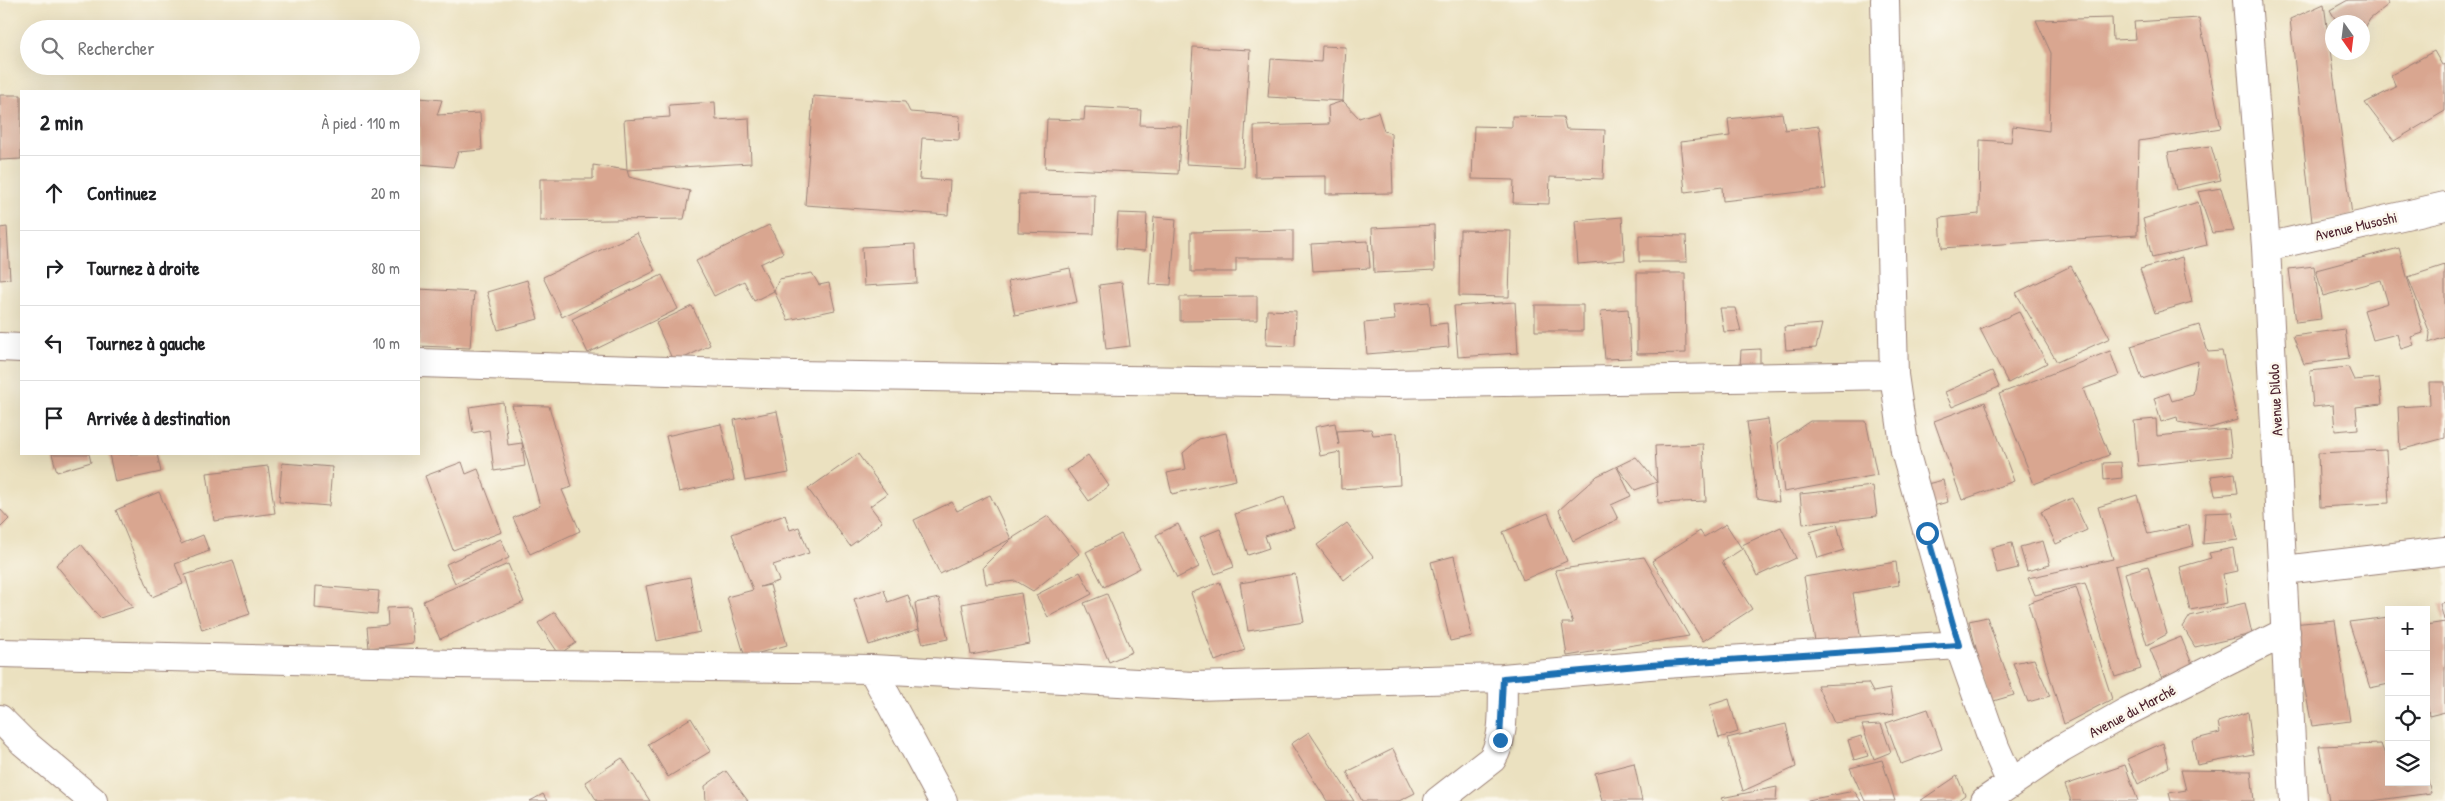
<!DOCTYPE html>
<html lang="fr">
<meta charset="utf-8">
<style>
body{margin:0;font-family:"Patrick Hand",sans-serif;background:#f2f2f2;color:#202124}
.controls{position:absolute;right:15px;bottom:15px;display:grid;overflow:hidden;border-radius:0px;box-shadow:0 5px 20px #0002}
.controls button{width:45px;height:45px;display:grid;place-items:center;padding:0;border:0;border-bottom:1px solid #e0e0e0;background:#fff;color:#202124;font:25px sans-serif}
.compass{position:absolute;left:2325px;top:15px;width:45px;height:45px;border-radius:50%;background:#fff;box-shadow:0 5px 20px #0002;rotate:166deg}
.stop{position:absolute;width:15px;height:15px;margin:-11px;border:4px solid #1f6fb2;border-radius:50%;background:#fff}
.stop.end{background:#1f6fb2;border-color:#fff;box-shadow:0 1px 5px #0008}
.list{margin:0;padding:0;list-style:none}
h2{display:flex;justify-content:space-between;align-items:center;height:65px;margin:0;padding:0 20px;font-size:21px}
h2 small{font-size:16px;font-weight:400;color:#757577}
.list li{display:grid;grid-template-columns:32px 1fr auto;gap:15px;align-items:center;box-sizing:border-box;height:75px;padding:0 20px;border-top:1px solid #e0e0e0}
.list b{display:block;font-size:19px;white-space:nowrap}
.list em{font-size:16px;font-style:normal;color:#757577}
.icon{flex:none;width:28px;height:28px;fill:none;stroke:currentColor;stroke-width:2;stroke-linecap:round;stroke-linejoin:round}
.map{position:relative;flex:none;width:2445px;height:801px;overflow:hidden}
.search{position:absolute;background:#fff;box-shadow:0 5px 20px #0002;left:20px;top:20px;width:400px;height:55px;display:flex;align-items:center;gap:12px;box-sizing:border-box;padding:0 18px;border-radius:28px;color:#757577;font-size:19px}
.panel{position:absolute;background:#fff;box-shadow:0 5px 20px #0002;left:20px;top:90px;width:400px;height:365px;border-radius:0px}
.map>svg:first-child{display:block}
.building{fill:#d9a690}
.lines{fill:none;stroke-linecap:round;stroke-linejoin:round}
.street-casing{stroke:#9a8076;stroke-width:30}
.street{stroke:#fff;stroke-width:28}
.route{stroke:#1f6fb2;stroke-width:6}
.labels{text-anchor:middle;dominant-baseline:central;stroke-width:5;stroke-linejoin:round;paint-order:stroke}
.street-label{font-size:15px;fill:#4a1f2b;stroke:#fbf7ec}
</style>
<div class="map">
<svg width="2445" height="801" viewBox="0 0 2445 801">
<rect width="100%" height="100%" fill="#fbf7ec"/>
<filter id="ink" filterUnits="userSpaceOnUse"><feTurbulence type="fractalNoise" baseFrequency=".02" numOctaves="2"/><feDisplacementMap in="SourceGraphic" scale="10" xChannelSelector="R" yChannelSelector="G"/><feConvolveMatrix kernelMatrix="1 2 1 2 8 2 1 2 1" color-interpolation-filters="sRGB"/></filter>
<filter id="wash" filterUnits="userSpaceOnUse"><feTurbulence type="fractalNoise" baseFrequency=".0096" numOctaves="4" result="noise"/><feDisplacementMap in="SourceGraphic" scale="20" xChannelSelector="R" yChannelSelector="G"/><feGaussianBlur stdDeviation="1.12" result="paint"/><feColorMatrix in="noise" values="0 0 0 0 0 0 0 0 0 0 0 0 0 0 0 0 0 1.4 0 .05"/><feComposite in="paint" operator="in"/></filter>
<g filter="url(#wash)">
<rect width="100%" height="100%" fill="#ebe1c0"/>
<g id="blocks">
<path class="building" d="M 2348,0 L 2386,0 L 2389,4 L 2370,19 L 2362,33 L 2362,22 L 2337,22 L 2330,10 Z
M 2324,4 L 2352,215 L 2312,222 L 2290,19 Z
M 2112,18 L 2113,40 L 2136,39 L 2134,22 L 2199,18 L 2221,128 L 2139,141 L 2137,235 L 1942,248 L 1940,218 L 1979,214 L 1980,140 L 2011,142 L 2013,126 L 2049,131 L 2051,53 L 2036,20 Z
M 1322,46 L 1346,47 L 1343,101 L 1268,97 L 1271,59 L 1321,62 Z
M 1193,47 L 1250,50 L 1243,167 L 1186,164 Z
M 2434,51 L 2442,65 L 2445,64 L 2445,111 L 2394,141 L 2365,103 L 2396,87 L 2391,75 Z
M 0,95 L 21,95 L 21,159 L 0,160 Z
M 813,96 L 905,102 L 910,112 L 960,116 L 959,140 L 922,138 L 919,179 L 950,181 L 948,215 L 805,205 Z
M 419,98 L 442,100 L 437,115 L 480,113 L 482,150 L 458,152 L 453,167 L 419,164 Z
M 1343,101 L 1359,118 L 1378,112 L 1384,131 L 1391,133 L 1393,193 L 1326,194 L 1326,176 L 1255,177 L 1254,126 L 1329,124 L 1328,106 Z
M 715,102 L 716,120 L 749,118 L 751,163 L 627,170 L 629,177 L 690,191 L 684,219 L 540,221 L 540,179 L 593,179 L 593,165 L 627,170 L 624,120 L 670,117 L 669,105 Z
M 1085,107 L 1141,110 L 1140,125 L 1181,126 L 1178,174 L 1045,168 L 1047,119 L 1084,120 Z
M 1782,113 L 1785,130 L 1819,126 L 1826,189 L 1723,201 L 1722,187 L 1685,192 L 1680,142 L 1730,136 L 1728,119 Z
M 1512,116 L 1563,117 L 1566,129 L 1605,130 L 1603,179 L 1550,177 L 1549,204 L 1513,203 L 1514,180 L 1472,179 L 1474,126 L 1512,127 Z
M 2211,146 L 2221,180 L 2176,190 L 2168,152 Z
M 2221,188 L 2234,231 L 2212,233 L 2198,192 Z
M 1019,194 L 1095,195 L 1094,234 L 1018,232 Z
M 2198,202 L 2207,245 L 2152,258 L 2143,219 Z
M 1118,213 L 1147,214 L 1145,251 L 1116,249 Z
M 1154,217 L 1176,219 L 1171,285 L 1149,284 Z
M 1622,217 L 1625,260 L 1578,264 L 1575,221 Z
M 769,225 L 783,253 L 760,264 L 774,291 L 754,301 L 744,281 L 714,296 L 696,261 Z
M 1434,225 L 1435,270 L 1374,273 L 1372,228 Z
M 7,227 L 10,279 L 0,280 L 0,228 Z
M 1293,230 L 1293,258 L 1236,258 L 1236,272 L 1191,272 L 1191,232 Z
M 1460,230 L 1511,231 L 1509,297 L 1459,296 Z
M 637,233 L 655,271 L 562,317 L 543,277 Z
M 1639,235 L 1686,236 L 1687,262 L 1639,262 Z
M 1368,241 L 1370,268 L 1313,271 L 1311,244 Z
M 915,244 L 917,283 L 864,286 L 862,247 Z
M 2399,248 L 2423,333 L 2411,337 L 2414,345 L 2401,349 L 2397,334 L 2373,340 L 2364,310 L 2388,303 L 2381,280 L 2323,296 L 2316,270 Z
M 2182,257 L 2192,302 L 2155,313 L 2140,269 Z
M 2445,265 L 2445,337 L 2429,343 L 2430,333 L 2408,277 Z
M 2071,266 L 2110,338 L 2057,362 L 2016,293 Z
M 2314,266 L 2321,319 L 2296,322 L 2289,269 Z
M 1070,268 L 1077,302 L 1015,315 L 1008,281 Z
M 812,273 L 819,285 L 829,283 L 835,310 L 788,320 L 774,291 L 779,279 Z
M 1637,273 L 1685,273 L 1686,353 L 1637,354 Z
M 662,275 L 678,309 L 588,353 L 572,319 Z
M 527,280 L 538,319 L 498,330 L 487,292 Z
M 1122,282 L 1130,346 L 1106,349 L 1099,285 Z
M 419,289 L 474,292 L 470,348 L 419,346 Z
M 1257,296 L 1257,320 L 1180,321 L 1180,297 Z
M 1429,302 L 1431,325 L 1447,323 L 1449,347 L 1367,354 L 1364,323 L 1395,320 L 1393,305 Z
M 1515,302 L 1518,353 L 1458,357 L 1454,306 Z
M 1535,305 L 1583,305 L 1583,331 L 1535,331 Z
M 692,306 L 710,345 L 674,363 L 656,323 Z
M 1720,308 L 1735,308 L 1741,331 L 1724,332 Z
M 1628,309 L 1631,358 L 1605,359 L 1601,311 Z
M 1267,310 L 1296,311 L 1295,346 L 1266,345 Z
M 2019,312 L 2047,363 L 2008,383 L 1980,329 Z
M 1822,324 L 1816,348 L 1786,350 L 1784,327 Z
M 2199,325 L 2208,352 L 2222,351 L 2237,420 L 2210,428 L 2178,422 L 2177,417 L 2161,422 L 2154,398 L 2169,393 L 2172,401 L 2193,395 L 2198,361 L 2142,379 L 2131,346 Z
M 2345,329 L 2349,358 L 2304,364 L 2293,336 Z
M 1760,349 L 1760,367 L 1740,367 L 1741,350 Z
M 2110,351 L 2119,376 L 2083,389 L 2109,455 L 2034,484 L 1999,394 Z
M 2348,367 L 2354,380 L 2379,378 L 2382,404 L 2356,407 L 2358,429 L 2335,431 L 2333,405 L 2313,407 L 2310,371 Z
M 1992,371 L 1999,387 L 1952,407 L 1945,392 Z
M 2429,382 L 2445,382 L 2445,438 L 2400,450 L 2398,407 L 2430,405 Z
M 503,402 L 508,445 L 522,443 L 525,466 L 494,471 L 489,430 L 473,433 L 469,407 Z
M 1985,402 L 2014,481 L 1962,500 L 1934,421 Z
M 512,405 L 549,406 L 572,487 L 562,490 L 580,531 L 530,554 L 513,518 L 540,506 Z
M 777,411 L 789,473 L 745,481 L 734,420 Z
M 1768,419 L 1779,502 L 1757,498 L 1747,422 Z
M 2156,419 L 2157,436 L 2229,429 L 2232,456 L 2138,466 L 2134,421 Z
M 1810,421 L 1866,421 L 1877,475 L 1784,492 L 1778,443 Z
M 1335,423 L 1339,445 L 1337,431 L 1371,429 L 1373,435 L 1397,433 L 1400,485 L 1341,489 L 1340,452 L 1320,456 L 1315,427 Z
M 721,424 L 734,480 L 679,492 L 666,436 Z
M 1226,433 L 1236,480 L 1172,494 L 1167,473 L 1186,469 L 1183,453 L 1199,439 Z
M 1703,444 L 1706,501 L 1658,503 L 1655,446 Z
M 2386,450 L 2389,503 L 2320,507 L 2318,453 Z
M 52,454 L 89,454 L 91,462 L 57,472 Z
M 109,454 L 157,454 L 161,472 L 115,482 Z
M 858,454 L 887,494 L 870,506 L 882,522 L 850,546 L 808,489 Z
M 1088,455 L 1109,486 L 1089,501 L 1067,470 Z
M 1636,457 L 1657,482 L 1635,490 L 1617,467 L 1631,496 L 1611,505 L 1618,519 L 1573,541 L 1559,510 L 1597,476 Z
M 462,462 L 466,474 L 478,469 L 502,532 L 453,550 L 425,476 Z
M 2121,462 L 2122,478 L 2104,480 L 2103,463 Z
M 282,463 L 332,467 L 329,506 L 279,502 Z
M 268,466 L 275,513 L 214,521 L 207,473 Z
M 2235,473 L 2238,493 L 2215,495 L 2211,476 Z
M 1943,480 L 1948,502 L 1933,506 L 1927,484 Z
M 1873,486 L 1877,516 L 1803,524 L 1800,494 Z
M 159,492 L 181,544 L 203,535 L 209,551 L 175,564 L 183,584 L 152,597 L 116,510 Z
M 990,495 L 1011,539 L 940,574 L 914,520 L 952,502 L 957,511 Z
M 2137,495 L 2148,534 L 2189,525 L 2193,546 L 2115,566 L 2141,669 L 2115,677 L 2085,583 L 2035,595 L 2028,578 L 2113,559 L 2098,507 Z
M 1284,497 L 1294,527 L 1265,536 L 1269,548 L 1248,555 L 1235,514 Z
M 2072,498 L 2087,530 L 2056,544 L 2041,512 Z
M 0,509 L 9,519 L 0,528 Z
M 2232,512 L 2238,540 L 2203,544 L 2205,513 Z
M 1548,513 L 1567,561 L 1523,580 L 1503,532 Z
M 785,515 L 790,530 L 799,527 L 809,553 L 773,565 L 779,581 L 760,587 L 770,585 L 787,645 L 745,657 L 727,597 L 753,590 L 732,534 Z
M 1048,516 L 1079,554 L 1033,591 L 1016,581 L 986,584 L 983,567 L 1011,539 Z
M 1347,523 L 1373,557 L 1344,580 L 1317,545 Z
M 1178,524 L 1199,567 L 1177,578 L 1156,535 Z
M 1726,524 L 1742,549 L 1722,562 L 1752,609 L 1703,641 L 1652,561 L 1700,531 L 1704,537 Z
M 1837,524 L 1844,550 L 1818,558 L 1810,532 Z
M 1781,527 L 1796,558 L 1757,576 L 1742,545 Z
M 1220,529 L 1234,567 L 1215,574 L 1200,537 Z
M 1121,534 L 1140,568 L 1104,587 L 1086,552 Z
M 501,539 L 509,558 L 455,583 L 446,564 Z
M 2043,541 L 2050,565 L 2027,571 L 2020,547 Z
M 2012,543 L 2018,568 L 1997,573 L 1991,548 Z
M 81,544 L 133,607 L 100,618 L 56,565 Z
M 2233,548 L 2237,571 L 2223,574 L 2227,603 L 2190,610 L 2180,567 L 2211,558 L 2209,553 Z
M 1454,556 L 1472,636 L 1450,641 L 1431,562 Z
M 1644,557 L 1689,636 L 1567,656 L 1562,623 L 1573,623 L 1555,570 Z
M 233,560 L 250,614 L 202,630 L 185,575 Z
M 1896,562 L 1899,585 L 1853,593 L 1861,640 L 1816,647 L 1804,577 Z
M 508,564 L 524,602 L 440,639 L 423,601 Z
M 2148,566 L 2167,634 L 2147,645 L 2125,573 Z
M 1080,572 L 1092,594 L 1048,617 L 1036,595 Z
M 1295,574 L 1304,622 L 1248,631 L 1240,583 Z
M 690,577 L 700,632 L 657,641 L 646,586 Z
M 1220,582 L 1245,650 L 1215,661 L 1191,593 Z
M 316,586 L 379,591 L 377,614 L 315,608 Z
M 2076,587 L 2112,699 L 2064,724 L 2028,603 Z
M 884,590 L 888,602 L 908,595 L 919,629 L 915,603 L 939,598 L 948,639 L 923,644 L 919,629 L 869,645 L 854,599 Z
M 1021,593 L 1030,644 L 971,655 L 962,604 Z
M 1107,594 L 1132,652 L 1109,662 L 1084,603 Z
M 2445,602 L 2445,620 L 2444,620 L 2440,604 Z
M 2245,603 L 2252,634 L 2195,647 L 2183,627 L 2190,616 Z
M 410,607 L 413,643 L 369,648 L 367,627 L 388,625 L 387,608 Z
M 555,612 L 576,643 L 559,654 L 538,623 Z
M 1987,617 L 2014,695 L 1990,702 L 1969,621 Z
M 2389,617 L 2389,684 L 2370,688 L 2349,622 Z
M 2335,620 L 2350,721 L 2312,726 L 2292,624 Z
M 2445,622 L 2445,712 L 2429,716 L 2426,696 L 2426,625 Z
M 2181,637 L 2194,669 L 2163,681 L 2150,649 Z
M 2034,659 L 2050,696 L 2028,702 L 2013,663 Z
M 1868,683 L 1873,692 L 1890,689 L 1894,714 L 1834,723 L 1817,685 Z
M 1729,699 L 1738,732 L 1719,738 L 1710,705 Z
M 1928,709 L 1942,749 L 1901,764 L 1886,723 Z
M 2248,712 L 2253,754 L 2197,765 L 2192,740 L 2220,733 L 2218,722 Z
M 691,718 L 711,751 L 668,777 L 648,744 Z
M 1786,724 L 1796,767 L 1743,791 L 1727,738 Z
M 1881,724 L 1891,752 L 1874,759 L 1862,725 Z
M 1309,732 L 1354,801 L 1327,801 L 1291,744 Z
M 1861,736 L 1868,756 L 1854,760 L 1848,740 Z
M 2163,743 L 2169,767 L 2138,784 L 2127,759 Z
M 2381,744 L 2385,755 L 2389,754 L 2389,782 L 2426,782 L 2427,777 L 2431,793 L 2371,801 L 2329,801 L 2319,746 Z
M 1393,749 L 1415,793 L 1399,801 L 1362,801 L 1347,772 Z
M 622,758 L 650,801 L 597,801 L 585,782 Z
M 1882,760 L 1895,801 L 1865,801 L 1850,768 Z
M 1634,763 L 1642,801 L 1602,801 L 1595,773 Z
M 2125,765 L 2138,801 L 2071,801 L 2065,785 Z
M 2181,770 L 2251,771 L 2254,801 L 2171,801 L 2169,793 L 2186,790 Z
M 726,771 L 748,801 L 706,801 L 705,786 Z
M 1957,776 L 1965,795 L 1957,801 L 1920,801 Z
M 1777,787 L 1776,801 L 1723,801 L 1721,798 Z
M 1854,791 L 1861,801 L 1808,801 L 1808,800 Z
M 543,794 L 547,801 L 530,801 Z"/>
</g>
</g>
<g filter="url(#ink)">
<use href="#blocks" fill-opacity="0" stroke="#9a8076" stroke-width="1"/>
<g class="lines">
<defs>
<path id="street" d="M 1885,0 L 1894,375 L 1905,451 L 1959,645 L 1995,747 L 2011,783
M 2247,0 L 2266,247 L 2294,801
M 2266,247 L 2445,206
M 0,347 L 21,348
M 419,363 L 795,375 L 1388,384 L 1894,375
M 2284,570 L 2445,551
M 0,653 L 455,664 L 872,669 L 1194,686 L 1503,678 L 1649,665 L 1959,645
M 872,669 L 943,801
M 0,719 L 23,742 L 93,801
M 1438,801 L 1492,759 C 1506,737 1502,703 1503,678
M 1985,801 L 2061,749 L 2128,711 L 2286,632"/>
</defs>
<use href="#street" class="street-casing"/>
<use href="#street" class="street"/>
</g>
</g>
<g class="lines" filter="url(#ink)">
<path class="route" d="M 1500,740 L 1503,678 L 1649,665 L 1959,645 L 1927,533"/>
</g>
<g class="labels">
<g class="street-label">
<text transform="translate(2356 226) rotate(-13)">Avenue Musoshi</text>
<text transform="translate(2275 400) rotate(-93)">Avenue Dilolo</text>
<text transform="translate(2132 711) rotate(-28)">Avenue du Marché</text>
</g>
</g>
</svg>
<div class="controls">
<button>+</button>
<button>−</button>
<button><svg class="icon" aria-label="locate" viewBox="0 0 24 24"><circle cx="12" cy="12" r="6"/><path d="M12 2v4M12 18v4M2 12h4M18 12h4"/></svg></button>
<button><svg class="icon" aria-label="layers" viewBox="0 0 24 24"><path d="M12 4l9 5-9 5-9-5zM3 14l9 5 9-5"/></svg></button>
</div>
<svg class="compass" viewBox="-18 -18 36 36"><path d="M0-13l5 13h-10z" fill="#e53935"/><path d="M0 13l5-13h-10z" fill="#757577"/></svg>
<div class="stop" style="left:1927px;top:533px"></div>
<div class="stop end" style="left:1500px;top:740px"></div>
<div class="search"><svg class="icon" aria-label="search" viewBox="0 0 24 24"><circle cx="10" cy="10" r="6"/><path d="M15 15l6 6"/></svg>Rechercher</div>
<section class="panel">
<h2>2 min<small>À pied · 110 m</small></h2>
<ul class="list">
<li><svg class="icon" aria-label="ahead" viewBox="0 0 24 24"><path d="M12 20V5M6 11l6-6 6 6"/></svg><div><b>Continuez</b></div><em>20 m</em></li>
<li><svg class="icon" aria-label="right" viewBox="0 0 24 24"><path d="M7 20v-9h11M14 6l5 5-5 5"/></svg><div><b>Tournez à droite</b></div><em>80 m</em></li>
<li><svg class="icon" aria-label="left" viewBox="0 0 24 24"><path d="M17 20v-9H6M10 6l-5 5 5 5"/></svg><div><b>Tournez à gauche</b></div><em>10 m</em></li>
<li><svg class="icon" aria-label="arrive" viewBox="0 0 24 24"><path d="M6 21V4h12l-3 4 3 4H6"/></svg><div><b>Arrivée à destination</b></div></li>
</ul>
</section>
</div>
